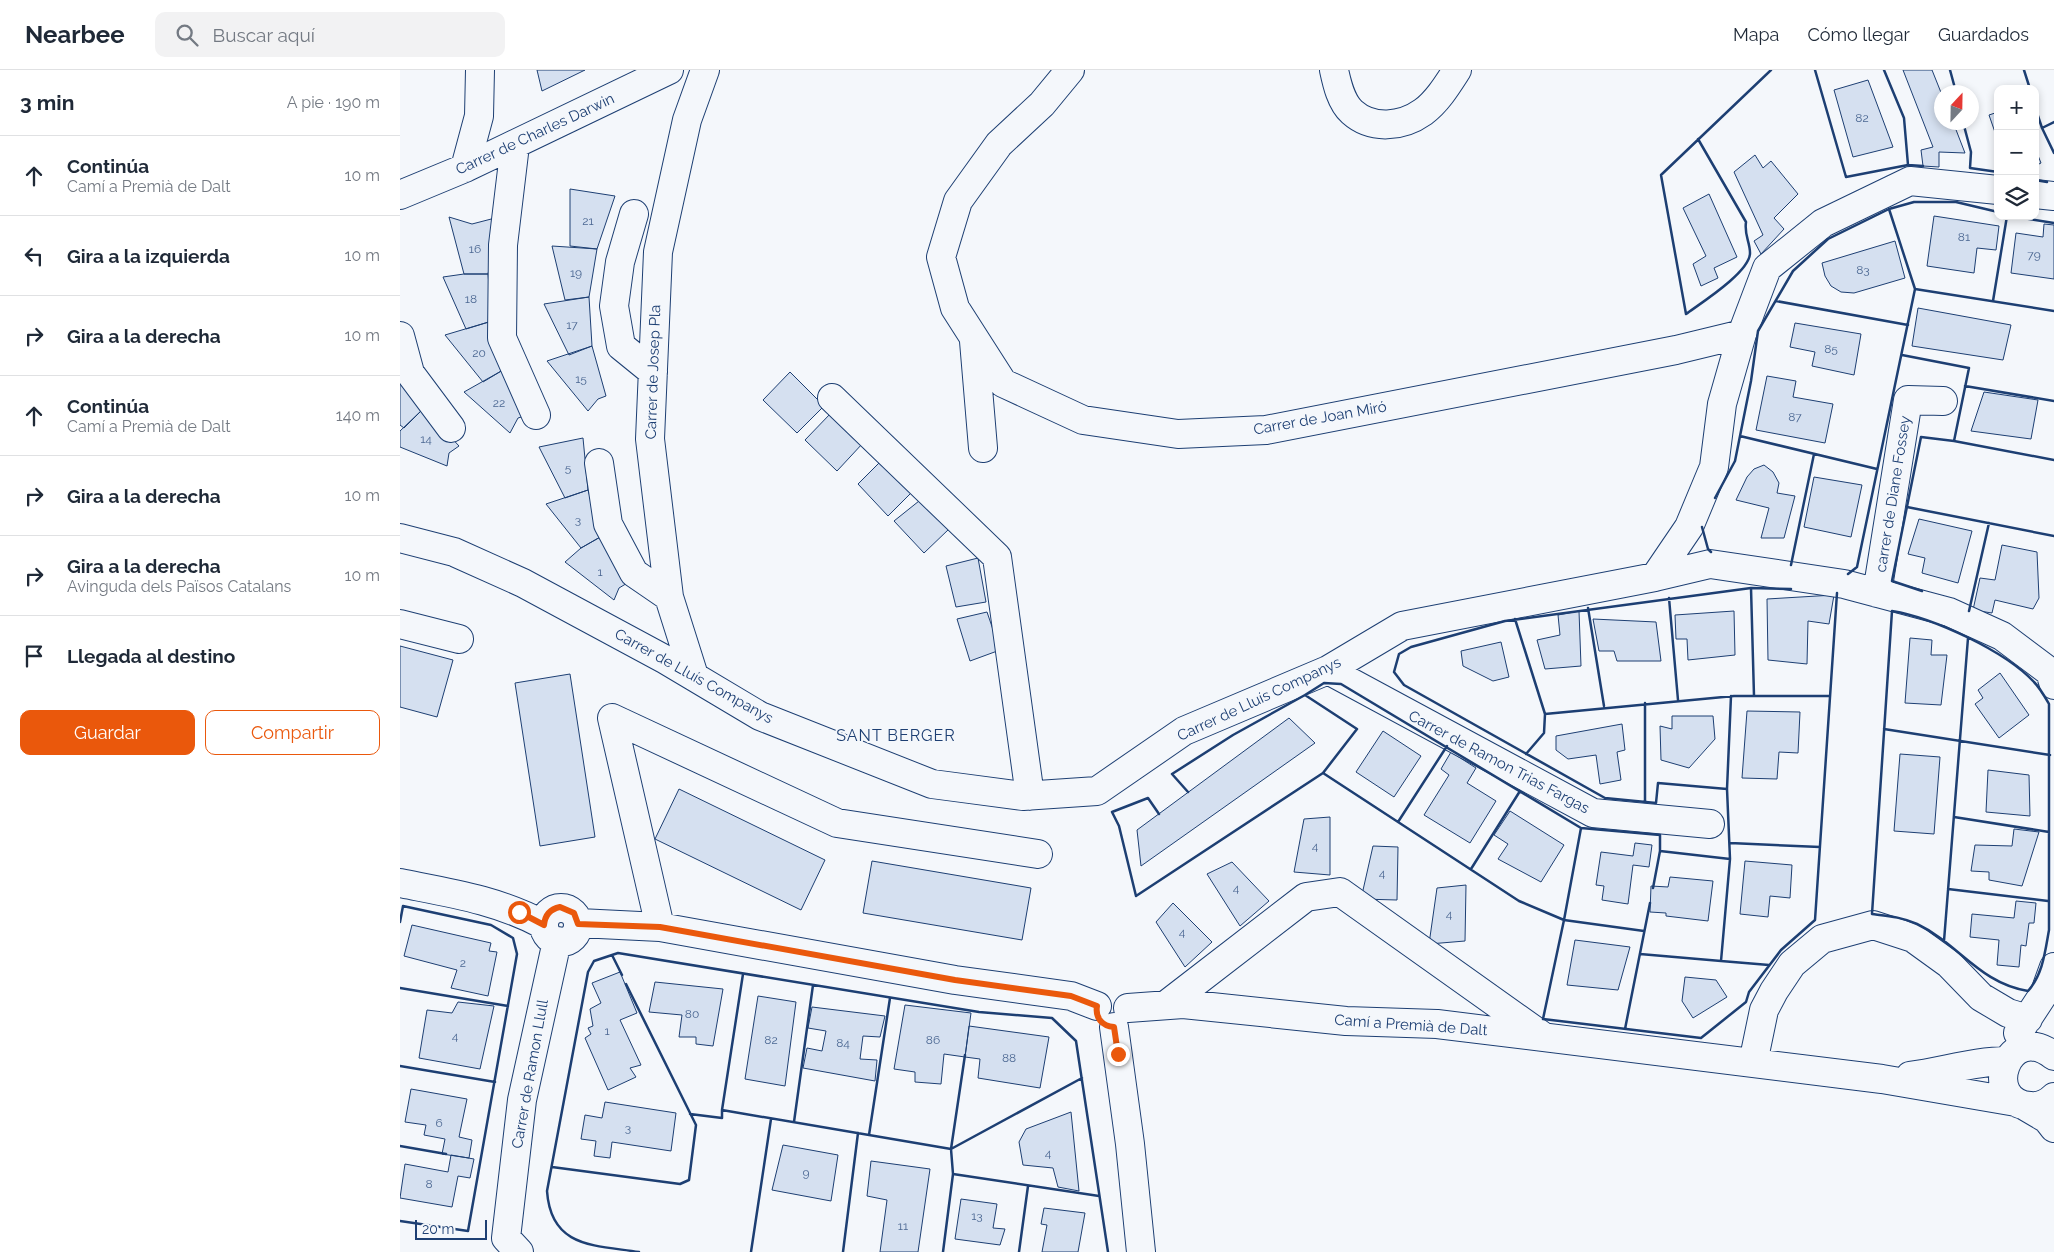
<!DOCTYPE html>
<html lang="es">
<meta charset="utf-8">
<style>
body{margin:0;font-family:Raleway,sans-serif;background:#f2f2f3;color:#1f2937}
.controls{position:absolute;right:15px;top:15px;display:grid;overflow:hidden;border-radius:10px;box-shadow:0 2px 8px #0003}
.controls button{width:45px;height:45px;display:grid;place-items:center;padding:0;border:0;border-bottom:1px solid #e0e1e3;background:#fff;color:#1f2937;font:25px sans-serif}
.compass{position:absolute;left:1534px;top:15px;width:45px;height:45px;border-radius:50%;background:#fff;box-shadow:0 2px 8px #0003;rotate:22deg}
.scale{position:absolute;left:15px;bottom:12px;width:72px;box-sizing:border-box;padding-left:5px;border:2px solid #1d3f73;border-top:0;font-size:14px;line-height:18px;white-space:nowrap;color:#1d3f73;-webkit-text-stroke:4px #f4f7fb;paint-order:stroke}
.stop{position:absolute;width:15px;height:15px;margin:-11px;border:4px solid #ea580c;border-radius:50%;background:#fff}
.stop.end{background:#ea580c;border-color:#fff;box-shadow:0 1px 5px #0008}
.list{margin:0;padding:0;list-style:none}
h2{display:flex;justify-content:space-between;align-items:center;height:65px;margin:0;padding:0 20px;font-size:21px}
h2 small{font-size:16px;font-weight:400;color:#747a83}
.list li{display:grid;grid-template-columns:32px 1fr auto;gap:15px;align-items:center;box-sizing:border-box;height:80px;padding:0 20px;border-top:1px solid #e0e1e3}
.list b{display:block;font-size:19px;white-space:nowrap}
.list p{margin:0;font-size:16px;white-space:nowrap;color:#747a83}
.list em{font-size:16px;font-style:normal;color:#747a83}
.actions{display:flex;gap:10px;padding:15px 20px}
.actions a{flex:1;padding:11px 0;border:1px solid #ea580c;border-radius:10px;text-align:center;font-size:18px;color:#ea580c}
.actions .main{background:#ea580c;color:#fff}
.icon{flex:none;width:28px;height:28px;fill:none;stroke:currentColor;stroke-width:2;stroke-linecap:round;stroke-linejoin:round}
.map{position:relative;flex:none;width:1654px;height:1182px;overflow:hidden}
header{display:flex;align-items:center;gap:30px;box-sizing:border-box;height:70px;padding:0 25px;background:#fff;border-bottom:1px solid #e0e1e3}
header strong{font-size:24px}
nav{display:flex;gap:28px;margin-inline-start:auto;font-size:18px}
.search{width:350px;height:45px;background:#f2f2f3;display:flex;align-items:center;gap:12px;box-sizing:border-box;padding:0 18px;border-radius:10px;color:#747a83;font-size:19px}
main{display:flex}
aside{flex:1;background:#fff}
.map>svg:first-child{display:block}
.building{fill:#d5e0f0;stroke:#1d3f73}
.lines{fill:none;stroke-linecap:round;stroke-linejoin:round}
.minor-casing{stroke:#1d3f73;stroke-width:30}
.minor{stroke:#f4f7fb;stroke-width:28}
.wall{stroke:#1d3f73;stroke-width:2.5}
.route{stroke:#ea580c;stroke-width:6}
.labels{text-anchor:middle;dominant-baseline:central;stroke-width:4;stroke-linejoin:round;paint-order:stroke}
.number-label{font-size:12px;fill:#4b6792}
.street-label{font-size:15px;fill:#1d3f73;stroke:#f4f7fb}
.neighbourhood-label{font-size:16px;letter-spacing:1px;fill:#1d3f73;stroke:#f4f7fb}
</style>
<header>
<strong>Nearbee</strong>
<div class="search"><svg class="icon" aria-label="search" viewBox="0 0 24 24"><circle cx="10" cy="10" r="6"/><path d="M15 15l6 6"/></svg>Buscar aquí</div>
<nav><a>Mapa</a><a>Cómo llegar</a><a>Guardados</a></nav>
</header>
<main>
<aside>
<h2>3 min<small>A pie · 190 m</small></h2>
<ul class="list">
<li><svg class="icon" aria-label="ahead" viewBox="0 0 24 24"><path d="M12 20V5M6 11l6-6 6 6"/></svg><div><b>Continúa</b><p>Camí a Premià de Dalt</p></div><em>10 m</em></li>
<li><svg class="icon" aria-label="left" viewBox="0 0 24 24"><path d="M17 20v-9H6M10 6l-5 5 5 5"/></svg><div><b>Gira a la izquierda</b></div><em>10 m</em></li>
<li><svg class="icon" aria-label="right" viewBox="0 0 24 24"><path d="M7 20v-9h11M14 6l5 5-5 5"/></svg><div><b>Gira a la derecha</b></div><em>10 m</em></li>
<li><svg class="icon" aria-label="ahead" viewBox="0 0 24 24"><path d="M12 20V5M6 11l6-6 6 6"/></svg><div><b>Continúa</b><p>Camí a Premià de Dalt</p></div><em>140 m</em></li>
<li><svg class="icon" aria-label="right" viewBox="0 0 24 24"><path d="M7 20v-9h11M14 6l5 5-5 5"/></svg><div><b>Gira a la derecha</b></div><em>10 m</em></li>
<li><svg class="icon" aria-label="right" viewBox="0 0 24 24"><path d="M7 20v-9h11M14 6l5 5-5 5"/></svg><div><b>Gira a la derecha</b><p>Avinguda dels Països Catalans</p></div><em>10 m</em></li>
<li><svg class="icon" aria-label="arrive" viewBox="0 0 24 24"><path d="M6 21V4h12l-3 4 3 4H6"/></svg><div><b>Llegada al destino</b></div></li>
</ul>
<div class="actions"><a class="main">Guardar</a><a>Compartir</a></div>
</aside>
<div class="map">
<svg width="1654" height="1182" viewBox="0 0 1654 1182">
<rect width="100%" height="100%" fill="#f4f7fb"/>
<path class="building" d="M 137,0 L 185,0 L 142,21 Z
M 1503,0 L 1532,0 L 1542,25 L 1542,52 L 1553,52 L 1565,83 L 1539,82 L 1539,97 L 1523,96 L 1521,80 L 1533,77 Z
M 1468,10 L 1493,77 L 1453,87 L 1434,20 Z
M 1598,42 L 1598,71 L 1589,45 Z
M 1635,78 L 1641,93 L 1635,96 Z
M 1355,85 L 1363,98 L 1371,91 L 1398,124 L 1374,148 L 1384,159 L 1361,184 L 1354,171 L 1363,165 L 1334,102 Z
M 170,119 L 215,126 L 197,179 L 170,176 Z
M 1309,124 L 1337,187 L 1314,198 L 1318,208 L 1301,216 L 1293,194 L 1306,186 L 1283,138 Z
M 1534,146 L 1599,156 L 1596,180 L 1577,178 L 1574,203 L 1527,196 Z
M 49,147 L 72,154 L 99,147 L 88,204 L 64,204 Z
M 1644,154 L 1654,155 L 1654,209 L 1611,203 L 1616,163 L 1643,167 Z
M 1495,171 L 1505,208 L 1454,223 L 1441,222 L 1431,216 L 1425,206 L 1422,193 Z
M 152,176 L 197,179 L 189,227 L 165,230 Z
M 64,204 L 88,204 L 92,251 L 66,259 L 43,207 Z
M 189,227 L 192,276 L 169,285 L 144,234 Z
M 1518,238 L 1611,255 L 1603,290 L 1512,276 Z
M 92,251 L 103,300 L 83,312 L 45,265 Z
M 1395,253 L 1461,264 L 1454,305 L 1412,296 L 1415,282 L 1390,277 Z
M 192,276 L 206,326 L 198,329 L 188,341 L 147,291 Z
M 0,297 L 24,338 L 4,358 L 0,355 Z
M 103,300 L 128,345 L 118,348 L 110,363 L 64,322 Z
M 390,302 L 424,336 L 397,363 L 363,330 Z
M 1367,306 L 1396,311 L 1393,327 L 1433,334 L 1425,373 L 1356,360 Z
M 1584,322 L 1638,330 L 1631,369 L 1571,361 Z
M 24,338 L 59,376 L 49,383 L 47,396 L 0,377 L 0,361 Z
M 431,343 L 463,373 L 437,401 L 405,370 Z
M 183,368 L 188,420 L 165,428 L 139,377 Z
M 481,391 L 512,422 L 488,446 L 458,414 Z
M 1364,395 L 1373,402 L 1379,413 L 1377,423 L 1395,426 L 1384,468 L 1361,468 L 1369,438 L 1336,430 L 1347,407 L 1354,399 Z
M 1414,407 L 1462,415 L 1451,467 L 1404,457 Z
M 188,420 L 202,466 L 181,478 L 146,434 Z
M 519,431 L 549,459 L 524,483 L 494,451 Z
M 1519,449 L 1572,461 L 1558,513 L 1522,503 L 1525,488 L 1508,484 Z
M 202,466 L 229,512 L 219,518 L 214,530 L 165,492 L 181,478 Z
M 1602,475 L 1637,482 L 1639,528 L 1633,539 L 1595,530 L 1592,543 L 1573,540 L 1580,508 L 1595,510 Z
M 578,488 L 586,532 L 556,537 L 546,496 Z
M 1434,525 L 1429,554 L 1408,551 L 1407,594 L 1368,590 L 1367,529 Z
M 1179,541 L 1181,596 L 1145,599 L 1137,570 L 1160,565 L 1158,545 Z
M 1334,541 L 1335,585 L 1288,590 L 1287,569 L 1276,569 L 1275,545 Z
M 587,542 L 600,580 L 570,591 L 557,549 Z
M 1193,549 L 1256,552 L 1261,591 L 1217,591 L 1214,581 L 1199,581 Z
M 1510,568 L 1532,570 L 1531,585 L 1547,585 L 1541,635 L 1505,633 Z
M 1101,572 L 1109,607 L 1093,611 L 1063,596 L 1061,581 Z
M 0,576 L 53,590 L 37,647 L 0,637 Z
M 1600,603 L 1629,645 L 1599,668 L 1575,634 L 1583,628 L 1578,620 Z
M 170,604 L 195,767 L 140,776 L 115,613 Z
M 1347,641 L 1400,642 L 1398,683 L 1379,682 L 1377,709 L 1342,708 Z
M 1272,646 L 1313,646 L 1315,669 L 1289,698 L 1261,690 L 1260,656 L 1272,659 Z
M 889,648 L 915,673 L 741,796 L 737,760 Z
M 1222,654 L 1225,680 L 1217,682 L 1221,710 L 1200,714 L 1196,685 L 1168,689 L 1156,680 L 1156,666 Z
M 983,661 L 1021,686 L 994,727 L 956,702 Z
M 1051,682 L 1076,698 L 1067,713 L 1096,731 L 1070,773 L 1024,745 L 1049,705 L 1041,699 Z
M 1500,684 L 1540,687 L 1534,764 L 1494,761 Z
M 1588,700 L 1629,705 L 1630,746 L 1586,742 Z
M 279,719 L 425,790 L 401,840 L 255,769 Z
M 1110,741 L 1164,775 L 1141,812 L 1098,789 L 1108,774 L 1094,765 Z
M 930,747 L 930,805 L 894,802 L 904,749 Z
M 1614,759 L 1639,762 L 1622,816 L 1589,810 L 1589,802 L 1571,801 L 1575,775 L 1612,776 Z
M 1235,773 L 1252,775 L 1249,797 L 1233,795 L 1228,834 L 1202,830 L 1204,816 L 1196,815 L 1201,782 L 1233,786 Z
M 973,776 L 998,777 L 997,830 L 961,829 Z
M 472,791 L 631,818 L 622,870 L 463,843 Z
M 1345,791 L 1392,795 L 1390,828 L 1370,826 L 1368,847 L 1340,844 Z
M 832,792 L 869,831 L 840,856 L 807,804 Z
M 1270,807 L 1313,811 L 1308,851 L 1266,846 L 1266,843 L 1250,842 L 1251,816 L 1268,817 Z
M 1066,815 L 1065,871 L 1029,874 L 1037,818 Z
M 1616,831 L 1636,833 L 1634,853 L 1629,853 L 1626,876 L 1621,875 L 1619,897 L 1597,895 L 1599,870 L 1570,867 L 1572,844 L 1614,848 Z
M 773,833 L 812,872 L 785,897 L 756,852 Z
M 12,855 L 91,873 L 89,881 L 97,882 L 88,926 L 51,918 L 57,900 L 4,886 Z
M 1175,870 L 1230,877 L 1218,920 L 1167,915 Z
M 220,902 L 237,943 L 220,950 L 241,995 L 230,998 L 236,1007 L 208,1020 L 185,968 L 191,964 L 188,958 L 193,956 L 190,939 L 201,933 L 192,913 Z
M 1285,907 L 1316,910 L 1327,927 L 1293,948 L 1282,931 Z
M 255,912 L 323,919 L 313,976 L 296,974 L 296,967 L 279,967 L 282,945 L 249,942 Z
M 358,926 L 396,932 L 385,1016 L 345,1009 Z
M 58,932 L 94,936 L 80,999 L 19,988 L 27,940 L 52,943 Z
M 505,935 L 571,943 L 565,987 L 544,984 L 541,1014 L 515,1012 L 515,1002 L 494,999 Z
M 412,937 L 485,946 L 480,967 L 463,966 L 460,989 L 477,990 L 475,1011 L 403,998 L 407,978 L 422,981 L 426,961 L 408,958 Z
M 569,956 L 649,967 L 640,1018 L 578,1008 L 580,989 L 565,987 Z
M 11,1019 L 67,1029 L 59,1067 L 72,1070 L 69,1088 L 42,1084 L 45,1069 L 24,1065 L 26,1055 L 5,1052 Z
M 205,1032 L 276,1043 L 271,1081 L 212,1072 L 210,1088 L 194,1086 L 196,1071 L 181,1069 L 185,1045 L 202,1048 Z
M 671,1042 L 679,1121 L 658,1117 L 653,1098 L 623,1095 L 619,1072 L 626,1059 Z
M 383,1075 L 438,1085 L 431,1131 L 372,1120 Z
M 51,1085 L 74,1089 L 70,1108 L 58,1106 L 52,1137 L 0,1128 L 5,1094 L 48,1102 Z
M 471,1091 L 530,1099 L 518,1182 L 480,1182 L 487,1130 L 467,1126 Z
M 561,1129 L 597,1134 L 593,1158 L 605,1159 L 600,1175 L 555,1169 Z
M 644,1138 L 685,1143 L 678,1182 L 642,1182 L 647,1155 L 641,1154 Z"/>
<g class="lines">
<defs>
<path id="minor" d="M 670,0 L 642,34 L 599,74 L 558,131 L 541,187 L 555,238 L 603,313 L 683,350 L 778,364 L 866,360 L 1276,280 L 1342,264
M 934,0 C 937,14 941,32 952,42 C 972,60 1002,57 1023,42 C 1037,32 1048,14 1057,0
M 115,75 L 103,175 L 102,268 L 136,345
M 65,98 L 79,46 L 80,0
M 1635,124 L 1654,126
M 0,125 L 65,98 L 269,0
M 234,144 L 220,192 L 214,236 L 221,276 L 253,302
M 0,266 L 10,303 L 51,358
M 574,271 L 583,378
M 432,328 L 597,487 L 630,726
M 199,393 L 208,454 L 234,503 L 269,527
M 0,468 L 54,482 L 123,513 L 266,590 L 360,646 L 532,714 L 623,726 L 697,721 L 784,661 L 928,600 L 1002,556 L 1255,507 L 1310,494 L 1444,514 L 1549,542 L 1602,566 L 1650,602 L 1654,615
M 1255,507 L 1289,457 L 1314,397 L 1322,334 L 1342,264 L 1367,198 L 1423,153 L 1510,111 L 1598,120
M 1477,523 L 1508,330 L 1543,331
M 0,554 L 59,569
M 928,600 L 1193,743 L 1310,754
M 294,606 L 269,527 L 250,369 L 258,182 L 287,50 L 305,0
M 0,813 C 50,823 98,830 144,855
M144 855a17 17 0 1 1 34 0a17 17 0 1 1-34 0Z
M 179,853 L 260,857 L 555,910 L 671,926 L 697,936
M 260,857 L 212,648 L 437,753 L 638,784
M 766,935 L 906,827 L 940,822 L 1141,965
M 728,938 L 783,934 L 946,951 L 1037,954 L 1482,1009 L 1616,1032
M 714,957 L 730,1074 L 741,1182
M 1618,963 L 1645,922 L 1654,897
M 1654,986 C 1607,949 1580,1032 1630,1036 C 1639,1037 1648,1033 1654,1027
M 1353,993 L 1364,940 L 1374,921 L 1392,894 L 1422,869 L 1473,855 L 1513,868 L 1549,894 L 1581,927 L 1608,943 L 1628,949
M 1510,1006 C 1542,1002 1575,991 1607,991
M 1625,1036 L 1647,1049 L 1654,1058
M 119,1182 L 106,1168 L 122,1030 L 157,871"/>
</defs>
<use href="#minor" class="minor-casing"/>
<use href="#minor" class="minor"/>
<path class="wall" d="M 1415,0 L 1446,107 L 1508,95 L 1523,96
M 1484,0 L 1504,48 L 1508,95
M 1550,0 L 1556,22
M 1624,0 L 1630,19
M 1635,37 L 1642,58 L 1654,52
M 1563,52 L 1571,82 L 1570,98 L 1598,102
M 1642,58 L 1654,83
M 1298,69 L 1346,152 C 1344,165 1350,172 1350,183 C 1350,202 1301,233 1286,244 L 1261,105 L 1371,0
M 1635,110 L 1647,112
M 1610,146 L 1654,153
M 1515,219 L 1654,241
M 1376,231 L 1508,255
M 1593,231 L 1607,146
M 1502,285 L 1569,298 L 1554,371 L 1521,367 L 1492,511 L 1522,521
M 1565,316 L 1654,331
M 1340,366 L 1477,399
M 1554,371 L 1654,390
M 1315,428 L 1335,391 L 1351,311 L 1358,261 L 1393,201 L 1428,169 L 1489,139 L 1514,132 L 1556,132 L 1598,142
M 1507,437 L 1654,466
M 1302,457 L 1308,479 L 1311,482
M 1391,495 L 1414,384
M 1448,504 L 1457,497 L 1515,219 L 1489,139
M 1351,518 L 1354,626
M 1269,528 L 1278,630
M 1188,538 L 1204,636
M 1492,541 C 1534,548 1605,581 1634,612 C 1640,618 1645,627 1649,634 L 1649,860 C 1645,882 1643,904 1628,921 C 1579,913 1559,874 1517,854 C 1502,847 1488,846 1472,844 Z
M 1569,541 L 1589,453
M 1115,549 L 1145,644
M 924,613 L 941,614 L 1181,758 L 1164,850 L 1119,831 L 923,703 L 957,659 L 905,625 Z
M 1484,659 L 1650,685
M 1126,684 L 1144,663 L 1145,644 L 1334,626 L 1430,626
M 1327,719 L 1331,626
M 788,722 L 772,704 L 833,665 L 905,625
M 1245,732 L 1245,633
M 759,744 L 748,728 L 712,742 L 719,756 L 736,826 L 923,703
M 1554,747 L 1649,762
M 998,752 L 1047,676
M 1181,758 L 1260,765 L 1260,781 L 1330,789 L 1327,719 L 1258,713 L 1256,733 L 1205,728 L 1004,615 L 994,602 L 999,584 L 1011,577 L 1105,551 L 1351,518 L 1391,519
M 1330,773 L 1420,777
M 1330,789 L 1321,891 L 1369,895
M 1071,799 L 1120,721
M 1253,818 L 1260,781
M 1548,819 L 1648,831
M 0,852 L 3,836 L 91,855 L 113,868 L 117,884 L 68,1161 L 0,1151
M 1244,861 L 1164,850 L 1143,949 L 1301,968 L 1346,932 L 1349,922 L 1381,880 L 1415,850 L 1437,523
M 1544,871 L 1568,568
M 1240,884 L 1321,891
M 212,885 L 222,905
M 343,904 L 322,1040 L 551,1079 L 553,1104 L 699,1126
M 0,918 L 108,936
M 1225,959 L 1250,833
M 0,996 L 95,1012
M 290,1044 L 322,1048 L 322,1040
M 394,1052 L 413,915
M 469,1065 L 490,928
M 0,1076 L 46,1084
M 551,1079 L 682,1008
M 551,1079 L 565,985
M 152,1097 L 280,1114 L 289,1110 L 296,1055 L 226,914
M 239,1182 C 194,1175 151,1178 147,1121 L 188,902 L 194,891 L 218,883 L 579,942 L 652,948 L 676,971 L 708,1182
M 351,1182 L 371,1049
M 443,1182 L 458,1063
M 543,1182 L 553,1104
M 619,1182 L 628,1116"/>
</g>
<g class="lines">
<path class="route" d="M 119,842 L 144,855 C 145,845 150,839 160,837 L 174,843 L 178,854 L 260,857 L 555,910 L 671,926 L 697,936 C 695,948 702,956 714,957 L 718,984"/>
</g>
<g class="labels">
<g class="number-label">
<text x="1462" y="48">82</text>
<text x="188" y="151">21</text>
<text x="1564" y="167">81</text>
<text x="75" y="179">16</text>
<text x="1634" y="185">79</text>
<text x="1463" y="200">83</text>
<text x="176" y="203">19</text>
<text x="71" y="229">18</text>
<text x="172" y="255">17</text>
<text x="1431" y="279">85</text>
<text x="79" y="283">20</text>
<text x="181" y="309">15</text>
<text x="99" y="333">22</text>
<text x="1395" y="347">87</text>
<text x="26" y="369">14</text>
<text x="168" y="398">5</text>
<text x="178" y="450">3</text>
<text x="200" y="502">1</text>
<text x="915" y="776">4</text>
<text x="982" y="803">4</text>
<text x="836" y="818">4</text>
<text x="1049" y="844">4</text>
<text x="782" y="862">4</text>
<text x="63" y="893">2</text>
<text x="292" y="944">80</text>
<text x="207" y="961">1</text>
<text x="55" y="966">4</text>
<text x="371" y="970">82</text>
<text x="533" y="970">86</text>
<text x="443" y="973">84</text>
<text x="609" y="988">88</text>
<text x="39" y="1053">6</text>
<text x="228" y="1058">3</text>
<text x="648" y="1083">4</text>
<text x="406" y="1103">9</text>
<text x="29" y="1114">8</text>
<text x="577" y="1146">13</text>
<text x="503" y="1156">11</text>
</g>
<g class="street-label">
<text transform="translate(135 64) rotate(-25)">Carrer de Charles Darwin</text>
<text transform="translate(253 302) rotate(-88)">Carrer de Josep Pla</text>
<text transform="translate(920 348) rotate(-10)">Carrer de Joan Miró</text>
<text transform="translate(1493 424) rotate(-81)">carrer de Diane Fossey</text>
<text transform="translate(294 606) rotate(29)">Carrer de Lluís Companys</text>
<text transform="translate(859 629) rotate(-25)">Carrer de Lluís Companys</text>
<text transform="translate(1099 692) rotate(28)">Carrer de Ramon Trias Fargas</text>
<text transform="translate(1011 955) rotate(4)">Camí a Premià de Dalt</text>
<text transform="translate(130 1004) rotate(-80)">Carrer de Ramon Llull</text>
</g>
<g class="neighbourhood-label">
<text x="496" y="665">SANT BERGER</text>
</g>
</g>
</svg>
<div class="controls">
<button>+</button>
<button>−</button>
<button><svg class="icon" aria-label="layers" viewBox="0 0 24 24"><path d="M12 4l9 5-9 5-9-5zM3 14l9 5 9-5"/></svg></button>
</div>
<svg class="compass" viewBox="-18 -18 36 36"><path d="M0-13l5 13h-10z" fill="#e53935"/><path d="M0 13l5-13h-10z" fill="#747a83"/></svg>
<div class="scale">20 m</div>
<div class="stop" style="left:119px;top:842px"></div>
<div class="stop end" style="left:718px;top:984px"></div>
</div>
</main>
